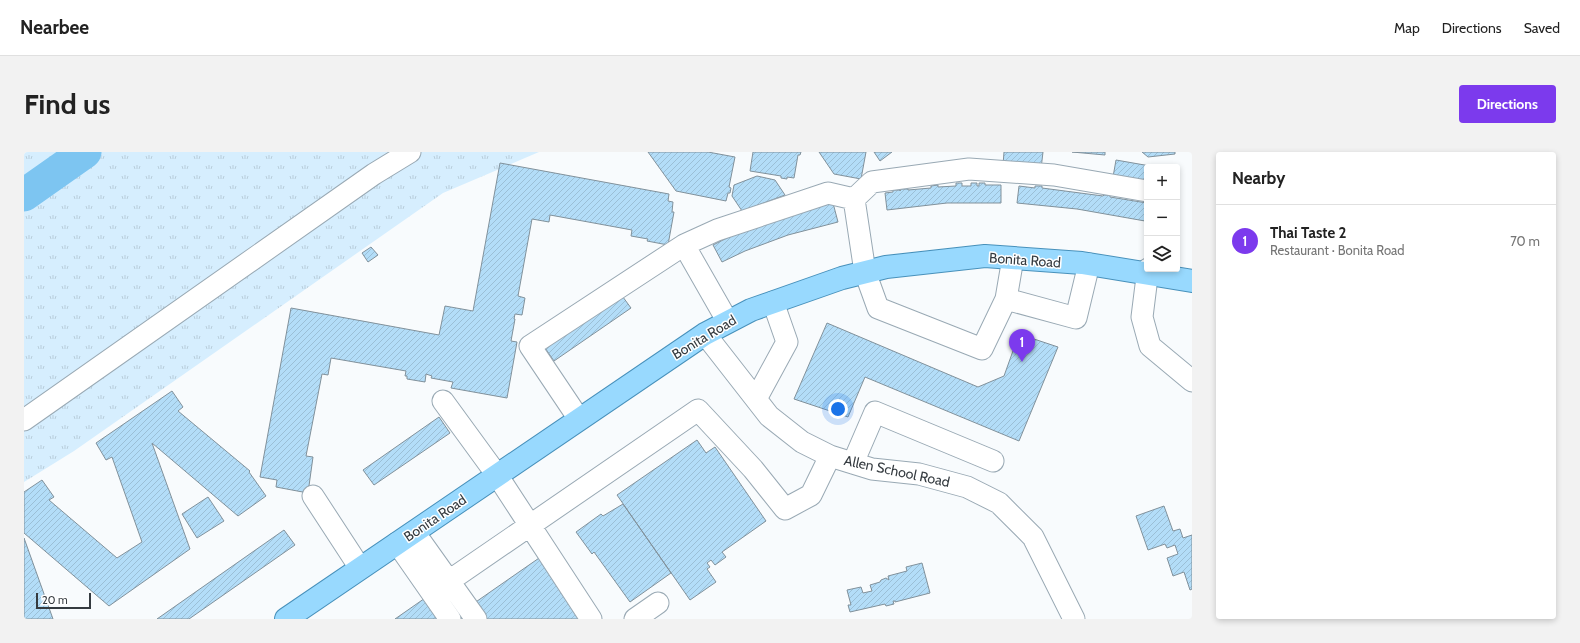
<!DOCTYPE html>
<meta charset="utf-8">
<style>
body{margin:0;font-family:Cabin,sans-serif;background:#f2f2f2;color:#222}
.controls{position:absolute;right:12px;top:12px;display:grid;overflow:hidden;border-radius:4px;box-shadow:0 2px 6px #0003}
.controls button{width:36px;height:36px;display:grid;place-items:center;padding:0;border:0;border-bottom:1px solid #e0e0e0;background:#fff;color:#222;font:20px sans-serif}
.scale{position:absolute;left:12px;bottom:10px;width:55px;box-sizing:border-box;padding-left:4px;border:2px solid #353b40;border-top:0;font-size:11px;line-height:14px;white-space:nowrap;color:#353b40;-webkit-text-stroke:3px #fff;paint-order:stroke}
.you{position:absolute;left:814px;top:257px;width:14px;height:14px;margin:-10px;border:3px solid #fff;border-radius:50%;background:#1a73e8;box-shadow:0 0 0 6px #1a73e833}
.badge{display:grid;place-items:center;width:26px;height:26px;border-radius:50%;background:#7c3aed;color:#fff;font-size:13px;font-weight:700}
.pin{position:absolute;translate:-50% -33px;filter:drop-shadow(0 1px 2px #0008)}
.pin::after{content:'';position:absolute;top:21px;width:14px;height:12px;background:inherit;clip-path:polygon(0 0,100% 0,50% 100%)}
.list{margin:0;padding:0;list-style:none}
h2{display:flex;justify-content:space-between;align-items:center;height:52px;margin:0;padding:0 16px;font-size:17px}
h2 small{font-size:13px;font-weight:400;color:#767676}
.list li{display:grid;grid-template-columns:26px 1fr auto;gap:12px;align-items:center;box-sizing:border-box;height:72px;padding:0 16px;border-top:1px solid #e0e0e0}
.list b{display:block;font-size:15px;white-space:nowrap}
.list p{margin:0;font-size:13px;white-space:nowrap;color:#767676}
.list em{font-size:13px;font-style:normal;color:#767676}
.icon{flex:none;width:22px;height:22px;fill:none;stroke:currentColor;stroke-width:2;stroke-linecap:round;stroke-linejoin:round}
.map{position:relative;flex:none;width:1168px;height:467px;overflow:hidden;border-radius:4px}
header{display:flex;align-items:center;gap:24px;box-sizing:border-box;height:56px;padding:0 20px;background:#fff;border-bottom:1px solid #e0e0e0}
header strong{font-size:19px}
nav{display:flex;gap:22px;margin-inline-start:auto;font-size:14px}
.intro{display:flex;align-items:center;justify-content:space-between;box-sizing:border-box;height:96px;padding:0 24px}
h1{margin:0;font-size:28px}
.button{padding:10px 18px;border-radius:4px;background:#7c3aed;color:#fff;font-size:14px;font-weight:700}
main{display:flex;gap:24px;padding:0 24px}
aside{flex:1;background:#fff;border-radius:4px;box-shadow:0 2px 6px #0003}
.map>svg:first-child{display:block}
.grass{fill:url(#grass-tufts)}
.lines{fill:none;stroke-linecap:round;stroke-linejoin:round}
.river{stroke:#7dc5f1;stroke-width:33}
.building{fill:url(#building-hatch);stroke:#81919b}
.minor-casing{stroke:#99a9b4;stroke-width:23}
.major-casing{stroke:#4891bb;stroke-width:24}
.minor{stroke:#fff;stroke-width:21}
.major{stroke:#98d9fe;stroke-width:22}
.labels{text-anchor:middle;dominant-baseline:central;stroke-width:3;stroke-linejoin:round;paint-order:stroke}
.street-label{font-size:14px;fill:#353b40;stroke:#fff}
</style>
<header>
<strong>Nearbee</strong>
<nav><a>Map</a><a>Directions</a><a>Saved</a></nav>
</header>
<div class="intro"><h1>Find us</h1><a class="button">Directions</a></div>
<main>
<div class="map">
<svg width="1168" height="467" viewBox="0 0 1168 467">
<defs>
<pattern id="grass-tufts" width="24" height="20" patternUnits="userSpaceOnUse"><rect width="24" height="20" fill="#d6eefe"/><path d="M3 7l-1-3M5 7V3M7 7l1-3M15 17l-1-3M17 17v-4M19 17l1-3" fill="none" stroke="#b8cddb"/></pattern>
<pattern id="building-hatch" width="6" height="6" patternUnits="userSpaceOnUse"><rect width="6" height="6" fill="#b3ddf8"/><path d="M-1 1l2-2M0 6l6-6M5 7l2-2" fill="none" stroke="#9bbfd6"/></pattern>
</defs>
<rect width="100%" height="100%" fill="#f8fbfd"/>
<path class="grass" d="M 0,0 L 515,0 L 419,41 L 50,299 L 0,330 Z"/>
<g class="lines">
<path class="river" d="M 0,43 L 61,0"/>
</g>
<path class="building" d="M 624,0 L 684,0 L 711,5 L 705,35 L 707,36 L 706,41 L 704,41 L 702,49 L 652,39 Z
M 729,0 L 777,0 L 776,3 L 774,3 L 770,26 L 763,25 L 763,27 L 757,26 L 757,24 L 726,19 Z
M 795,0 L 842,0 L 837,27 L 810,22 Z
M 850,0 L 868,0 L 856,9 Z
M 980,0 L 1019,0 L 1017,17 L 979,13 Z
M 1048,0 L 1081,0 L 1081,3 Z
M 1118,0 L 1151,0 L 1151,2 L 1124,5 Z
M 1092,8 L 1132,15 L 1123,15 L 1123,31 L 1089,25 Z
M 476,11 L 645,42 L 644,49 L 649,50 L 648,60 L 650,60 L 644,93 L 623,89 L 624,87 L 607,84 L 608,78 L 526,63 L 525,70 L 508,67 L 494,144 L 501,146 L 498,163 L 491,162 L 490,167 L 491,167 L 487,189 L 493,190 L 483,246 L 427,236 L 429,230 L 407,226 L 408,224 L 402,222 L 401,230 L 383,227 L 383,224 L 381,224 L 382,219 L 307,206 L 304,223 L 298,222 L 282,304 L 289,305 L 284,341 L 252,335 L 253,328 L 236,325 L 267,156 L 415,183 L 421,154 L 449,159 Z
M 733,24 L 751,28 L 761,43 L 718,59 L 708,44 L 710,33 Z
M 932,31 L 938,31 L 938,34 L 947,34 L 947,31 L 953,31 L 953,34 L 955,34 L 955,31 L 961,31 L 961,33 L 977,33 L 977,51 L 923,51 L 863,58 L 861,41 L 869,40 L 869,38 L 876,38 L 876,39 L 877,37 L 884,37 L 884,38 L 907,36 L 907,34 L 914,33 L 914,35 L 932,34 Z
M 995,34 L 1011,36 L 1011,34 L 1018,34 L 1018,36 L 1079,44 L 1080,43 L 1086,43 L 1086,45 L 1123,51 L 1121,69 L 1053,57 L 993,51 Z
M 809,51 L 814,70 L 764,83 L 721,99 L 698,110 L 689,93 L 713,81 L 782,58 Z
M 347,95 L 354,103 L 344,110 L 338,101 Z
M 596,141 L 607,156 L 530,209 L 519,193 Z
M 803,171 L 954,235 L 980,224 L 995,182 L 1034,195 L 995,289 L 841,225 L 824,265 L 770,247 Z
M 148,239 L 159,255 L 154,259 L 226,319 L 225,320 L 242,344 L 214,364 L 128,291 L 166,397 L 85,454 L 0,381 L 0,340 L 18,328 L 30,345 L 25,348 L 93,406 L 118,390 L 88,305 L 82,308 L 72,291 Z
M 415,265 L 426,281 L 350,333 L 339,318 Z
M 673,288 L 682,301 L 691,295 L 742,369 L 698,400 L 702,405 L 691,413 L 687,408 L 683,411 L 686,415 L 683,417 L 692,430 L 666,448 L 593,343 Z
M 184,345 L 200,369 L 173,386 L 158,362 Z
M 599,352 L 647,421 L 606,450 L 570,400 L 568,402 L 552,380 L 577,362 L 579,364 Z
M 1140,354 L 1149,379 L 1156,377 L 1159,386 L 1168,383 L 1168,437 L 1166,438 L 1160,420 L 1149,424 L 1143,406 L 1154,402 L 1151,393 L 1143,396 L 1141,392 L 1124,398 L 1112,364 Z
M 260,378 L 271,393 L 165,467 L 133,467 Z
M 0,386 L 29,467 L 0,467 Z
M 518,404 L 562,467 L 456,467 L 446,454 Z
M 898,411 L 906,441 L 871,450 L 871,449 L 869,449 L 870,452 L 862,454 L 861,452 L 826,460 L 824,453 L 827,453 L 823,438 L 837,435 L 839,441 L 848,439 L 846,433 L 856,430 L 857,428 L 862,426 L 865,428 L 864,424 L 883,419 L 882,415 Z
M 404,444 L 428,467 L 371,467 Z"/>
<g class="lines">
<defs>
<path id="minor" d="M 830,47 L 841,120 L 854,156 L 958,197 L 982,147 L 989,106
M 660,93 L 693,78 L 804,41 L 830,47 L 848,30 L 945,17 L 1030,23 L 1123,39
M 1124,117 L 1118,165 L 1126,194 L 1168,229
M 982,147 L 1052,166 L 1065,112
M 681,182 L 745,264 L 778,290 L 806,304 L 848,317 L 895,322 L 943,335 L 975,351 L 1009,385 L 1050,467
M 732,247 L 763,190 L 749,150
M 419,249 L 473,323 L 567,467
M 555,267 L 506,194 L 660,93 L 704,170
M 0,268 L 350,22 L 386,0
M 829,311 L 851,260 L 969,309
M 289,344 L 336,416
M 390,380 L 452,467
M 373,391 L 426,467
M 425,429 L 674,258 L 729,317 L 761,357 L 787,343 L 806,304
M 611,467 L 634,451"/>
<path id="major" d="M 262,467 L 681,182 L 727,158 L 818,126 L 862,115 L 961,104 L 1058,111 L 1168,129"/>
</defs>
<use href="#minor" class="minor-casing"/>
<use href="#major" class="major-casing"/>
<use href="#minor" class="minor"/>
<use href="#major" class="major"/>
</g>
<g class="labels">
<g class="street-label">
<text transform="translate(1001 108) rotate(4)">Bonita Road</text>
<text transform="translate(680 185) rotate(-31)">Bonita Road</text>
<text transform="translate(873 319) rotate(12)">Allen School Road</text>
<text transform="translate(411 366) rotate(-34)">Bonita Road</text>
</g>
</g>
</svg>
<div class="controls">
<button>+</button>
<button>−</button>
<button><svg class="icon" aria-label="layers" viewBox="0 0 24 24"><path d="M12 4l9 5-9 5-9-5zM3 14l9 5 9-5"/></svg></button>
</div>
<div class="scale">20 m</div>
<div class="you"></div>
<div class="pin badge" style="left:998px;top:210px">1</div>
</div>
<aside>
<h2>Nearby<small></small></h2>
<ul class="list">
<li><span class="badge">1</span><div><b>Thai Taste 2</b><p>Restaurant · Bonita Road</p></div><em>70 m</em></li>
</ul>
</aside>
</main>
